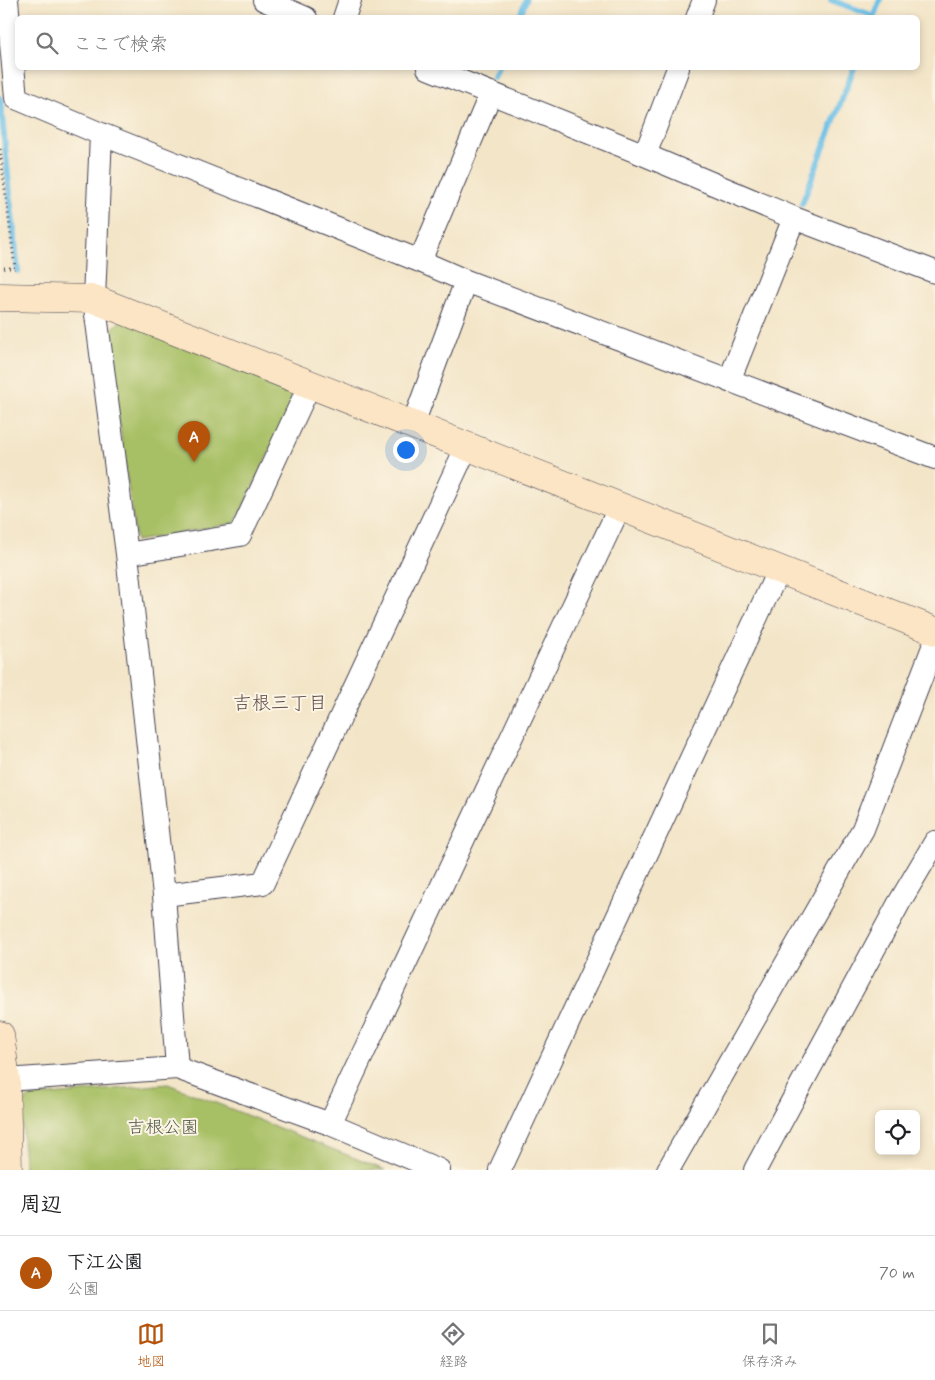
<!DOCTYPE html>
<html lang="ja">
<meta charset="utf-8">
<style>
body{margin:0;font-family:Mynerve,"Klee One",sans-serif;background:#f2f2f2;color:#202124}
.controls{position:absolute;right:15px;bottom:15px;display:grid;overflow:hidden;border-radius:8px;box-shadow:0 2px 8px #0003}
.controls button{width:45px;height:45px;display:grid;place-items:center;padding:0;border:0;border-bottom:1px solid #e0e0e0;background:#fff;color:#202124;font:25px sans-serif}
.you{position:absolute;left:405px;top:449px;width:18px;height:18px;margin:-12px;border:4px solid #fff;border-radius:50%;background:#1a73e8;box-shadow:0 0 0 8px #1a73e833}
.badge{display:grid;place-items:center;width:32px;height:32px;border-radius:50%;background:#b45309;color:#fff;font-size:16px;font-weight:700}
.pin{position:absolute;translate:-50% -41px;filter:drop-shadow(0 1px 2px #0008)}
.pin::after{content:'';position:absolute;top:26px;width:18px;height:15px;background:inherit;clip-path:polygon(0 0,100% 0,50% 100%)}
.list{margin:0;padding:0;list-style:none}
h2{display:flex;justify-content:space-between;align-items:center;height:65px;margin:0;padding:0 20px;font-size:21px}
h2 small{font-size:16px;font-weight:400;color:#757577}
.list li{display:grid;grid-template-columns:32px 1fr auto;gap:15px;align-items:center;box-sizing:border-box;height:75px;padding:0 20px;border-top:1px solid #e0e0e0}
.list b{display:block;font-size:19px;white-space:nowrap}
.list p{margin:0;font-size:16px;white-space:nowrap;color:#757577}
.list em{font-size:16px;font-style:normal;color:#757577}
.icon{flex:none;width:28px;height:28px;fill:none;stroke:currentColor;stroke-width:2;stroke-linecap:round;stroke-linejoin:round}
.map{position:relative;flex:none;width:935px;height:1170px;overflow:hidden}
.search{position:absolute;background:#fff;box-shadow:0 2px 8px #0003;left:15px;right:15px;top:15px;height:55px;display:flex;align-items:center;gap:12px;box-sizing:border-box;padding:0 18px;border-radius:8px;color:#757577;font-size:19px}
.sheet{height:140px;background:#fff}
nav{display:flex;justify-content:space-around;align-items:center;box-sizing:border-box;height:70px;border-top:1px solid #e0e0e0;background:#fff;font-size:14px;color:#757577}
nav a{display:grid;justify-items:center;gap:2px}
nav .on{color:#b45309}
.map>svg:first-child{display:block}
.green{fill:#a8c065;stroke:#657150}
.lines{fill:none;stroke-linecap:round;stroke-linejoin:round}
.stream{stroke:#6bc0e8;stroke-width:6}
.street-casing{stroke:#413f50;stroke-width:24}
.secondary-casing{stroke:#413f50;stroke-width:29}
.path{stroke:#413f50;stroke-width:3;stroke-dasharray:1 4;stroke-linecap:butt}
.street{stroke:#fff;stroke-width:22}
.secondary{stroke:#fce5c4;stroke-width:28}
.labels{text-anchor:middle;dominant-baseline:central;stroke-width:4;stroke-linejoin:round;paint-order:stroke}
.park-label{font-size:18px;fill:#51594a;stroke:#fcf5e5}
.neighbourhood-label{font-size:19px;fill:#604e49;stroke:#fcf5e5}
</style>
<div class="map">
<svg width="935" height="1170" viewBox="0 0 935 1170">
<rect width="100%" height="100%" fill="#fcf5e5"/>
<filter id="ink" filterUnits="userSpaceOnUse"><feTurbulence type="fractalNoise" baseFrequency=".02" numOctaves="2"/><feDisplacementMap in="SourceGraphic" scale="10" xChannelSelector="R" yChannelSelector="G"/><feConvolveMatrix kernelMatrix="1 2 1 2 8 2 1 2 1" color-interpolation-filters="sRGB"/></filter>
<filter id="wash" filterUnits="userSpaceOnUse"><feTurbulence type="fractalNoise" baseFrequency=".0096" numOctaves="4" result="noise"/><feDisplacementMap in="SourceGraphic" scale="20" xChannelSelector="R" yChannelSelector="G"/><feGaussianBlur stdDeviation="1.12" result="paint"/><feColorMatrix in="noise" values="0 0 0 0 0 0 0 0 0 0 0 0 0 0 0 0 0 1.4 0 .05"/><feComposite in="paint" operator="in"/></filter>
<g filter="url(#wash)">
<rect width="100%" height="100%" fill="#f3e5c8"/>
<path class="green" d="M 121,320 L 283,385 L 294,401 L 235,523 L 136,541 L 107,334 Z
M 168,1084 L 385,1170 L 24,1170 L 22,1107 L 29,1097 Z"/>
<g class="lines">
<path class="stream" d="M 831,0 L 874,16
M 519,18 L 526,0
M 873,18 L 880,0
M 494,77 L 498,68
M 0,98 L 18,271
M 802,204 L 854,68"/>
</g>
</g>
<g filter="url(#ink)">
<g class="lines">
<defs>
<path id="street" d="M 7,0 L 16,98 L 101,134 L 420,261 L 466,281 L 935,458
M 264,0 L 306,18
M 344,18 L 350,0
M 697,18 L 704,0
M 428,68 L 645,155 L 794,218 L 935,272
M 101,134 L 94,299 L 127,554 L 164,895 L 177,1068
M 645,155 L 678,68
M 420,261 L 491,93
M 729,381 L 794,218
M 413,424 L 466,281
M 127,554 L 240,535 L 310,384
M 164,895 L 263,883 L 467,446
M 6,1080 L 177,1068 L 330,1124 L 439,1170
M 330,1124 L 620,506
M 500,1170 L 779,569
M 668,1170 L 863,829 L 935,642
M 755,1170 L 899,903 L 935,842"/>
<path id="secondary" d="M 0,297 L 94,299 L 935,631
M 0,1035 L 6,1080 L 8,1170"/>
</defs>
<use href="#street" class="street-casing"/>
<use href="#secondary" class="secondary-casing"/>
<path class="path" d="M 0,149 L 15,268 L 0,268"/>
<use href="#street" class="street"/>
<use href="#secondary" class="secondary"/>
</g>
</g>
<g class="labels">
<g class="park-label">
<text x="163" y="1128">吉根公園</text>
</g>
<g class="neighbourhood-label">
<text x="280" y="703">吉根三丁目</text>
</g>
</g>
</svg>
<div class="controls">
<button><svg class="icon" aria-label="locate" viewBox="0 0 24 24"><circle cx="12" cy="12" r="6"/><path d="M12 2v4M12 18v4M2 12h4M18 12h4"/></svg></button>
</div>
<div class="you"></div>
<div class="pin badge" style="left:194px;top:462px">A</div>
<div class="search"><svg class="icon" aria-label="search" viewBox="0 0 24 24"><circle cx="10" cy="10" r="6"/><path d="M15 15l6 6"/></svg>ここで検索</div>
</div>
<section class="sheet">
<h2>周辺<small></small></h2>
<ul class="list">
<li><span class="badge">A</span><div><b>下江公園</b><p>公園</p></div><em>70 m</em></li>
</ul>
</section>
<nav>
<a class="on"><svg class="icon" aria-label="map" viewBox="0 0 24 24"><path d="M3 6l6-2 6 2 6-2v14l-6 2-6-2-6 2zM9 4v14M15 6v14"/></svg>地図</a>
<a><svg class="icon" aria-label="directions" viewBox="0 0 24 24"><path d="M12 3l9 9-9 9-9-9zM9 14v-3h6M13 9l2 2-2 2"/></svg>経路</a>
<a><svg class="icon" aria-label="saved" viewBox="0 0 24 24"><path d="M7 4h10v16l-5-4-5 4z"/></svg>保存済み</a>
</nav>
